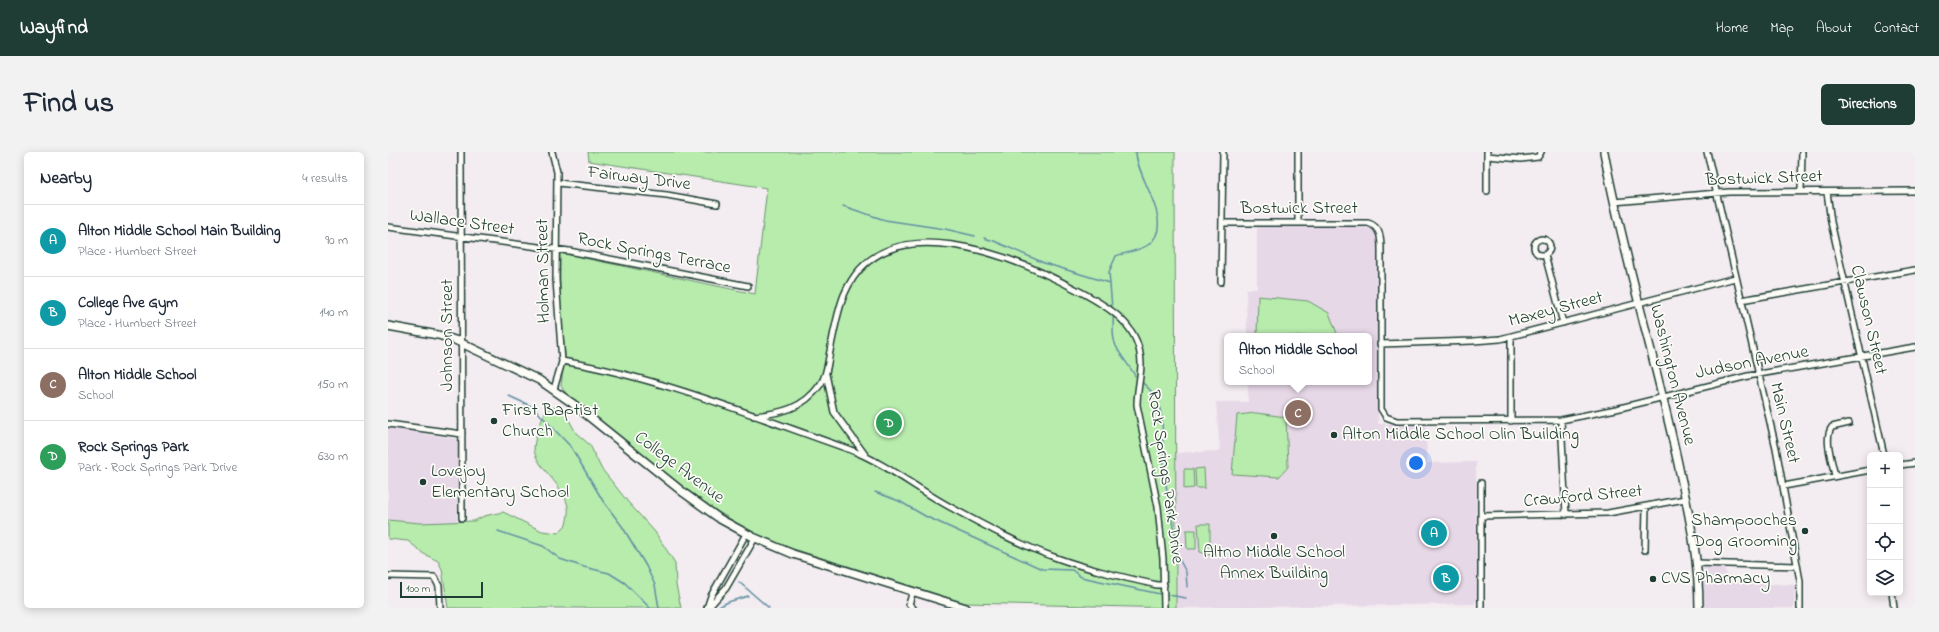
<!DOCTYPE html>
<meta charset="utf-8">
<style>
body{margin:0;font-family:"Indie Flower",sans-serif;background:#f2f2f3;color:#1f2937}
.controls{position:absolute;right:12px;bottom:12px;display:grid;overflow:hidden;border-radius:6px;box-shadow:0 2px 10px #0003}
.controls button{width:36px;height:36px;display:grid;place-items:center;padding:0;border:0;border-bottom:1px solid #e0e1e3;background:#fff;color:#1f2937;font:20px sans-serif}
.scale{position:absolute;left:12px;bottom:10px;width:83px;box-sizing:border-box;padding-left:4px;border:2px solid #1f3d34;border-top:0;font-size:11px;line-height:14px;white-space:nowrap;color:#1f3d34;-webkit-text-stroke:3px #fdfcf7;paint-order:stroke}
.you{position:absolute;left:1028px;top:311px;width:14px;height:14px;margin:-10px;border:3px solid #fff;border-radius:50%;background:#1a73e8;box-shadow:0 0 0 6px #1a73e833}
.badge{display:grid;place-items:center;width:26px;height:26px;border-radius:50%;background:#1f3d34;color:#fff;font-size:13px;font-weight:700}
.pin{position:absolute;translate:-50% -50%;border:2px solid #fff;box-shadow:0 1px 4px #0006}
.popup{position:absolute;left:836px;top:181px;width:148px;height:52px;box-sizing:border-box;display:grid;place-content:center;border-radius:6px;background:#fff;filter:drop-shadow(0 1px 3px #0005);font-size:13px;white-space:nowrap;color:#747a83}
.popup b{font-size:15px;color:#1f2937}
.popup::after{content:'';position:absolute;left:50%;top:100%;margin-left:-8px;border:8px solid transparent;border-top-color:#fff}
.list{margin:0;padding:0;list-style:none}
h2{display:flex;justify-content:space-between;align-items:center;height:52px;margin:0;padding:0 16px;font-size:17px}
h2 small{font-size:13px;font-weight:400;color:#747a83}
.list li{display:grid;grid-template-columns:26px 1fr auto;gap:12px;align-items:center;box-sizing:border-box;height:72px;padding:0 16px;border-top:1px solid #e0e1e3}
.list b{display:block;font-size:15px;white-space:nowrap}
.list p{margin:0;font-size:13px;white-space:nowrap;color:#747a83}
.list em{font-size:13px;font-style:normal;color:#747a83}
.icon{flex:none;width:22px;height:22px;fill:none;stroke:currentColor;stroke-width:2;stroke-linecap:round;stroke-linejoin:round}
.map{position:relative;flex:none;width:1527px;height:456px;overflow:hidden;border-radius:6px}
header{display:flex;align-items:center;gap:24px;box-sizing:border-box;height:56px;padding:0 20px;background:#1f3d34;color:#fff}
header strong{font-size:19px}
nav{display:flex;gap:22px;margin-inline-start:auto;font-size:14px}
.intro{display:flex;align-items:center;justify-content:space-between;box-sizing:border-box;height:96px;padding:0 24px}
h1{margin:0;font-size:28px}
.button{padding:10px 18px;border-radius:6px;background:#1f3d34;color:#fff;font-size:14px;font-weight:700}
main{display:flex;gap:24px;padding:0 24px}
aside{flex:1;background:#fff;border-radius:6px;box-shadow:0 2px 10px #0003}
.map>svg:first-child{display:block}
.built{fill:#e7d8e8}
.green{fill:#b7ecad;stroke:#6b9470}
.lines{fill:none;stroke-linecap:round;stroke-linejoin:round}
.stream{stroke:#628fa3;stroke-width:1.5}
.street-casing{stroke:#1f3d34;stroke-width:8}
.secondary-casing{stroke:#1f3d34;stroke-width:10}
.street{stroke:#fdfcf7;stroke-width:5}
.secondary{stroke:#fdfcf7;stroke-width:7}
.poi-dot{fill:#1f3d34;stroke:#fdfcf7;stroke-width:1.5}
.labels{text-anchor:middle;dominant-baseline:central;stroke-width:3.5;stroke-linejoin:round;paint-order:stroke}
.street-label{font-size:18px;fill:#1f3d34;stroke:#fdfcf7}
.poi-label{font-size:18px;fill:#1f3d34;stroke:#fdfcf7;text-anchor:start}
</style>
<header>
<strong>Wayfind</strong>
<nav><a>Home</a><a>Map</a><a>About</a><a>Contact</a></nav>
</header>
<div class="intro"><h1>Find us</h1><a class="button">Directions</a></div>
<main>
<aside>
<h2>Nearby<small>4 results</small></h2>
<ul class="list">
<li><span class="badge" style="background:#0f9aa8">A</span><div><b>Alton Middle School Main Building</b><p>Place · Humbert Street</p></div><em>90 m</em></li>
<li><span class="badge" style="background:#0f9aa8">B</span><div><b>College Ave Gym</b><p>Place · Humbert Street</p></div><em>140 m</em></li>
<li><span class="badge" style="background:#8d6e63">C</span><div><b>Alton Middle School</b><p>School</p></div><em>150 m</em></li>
<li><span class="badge" style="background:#2e9e5b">D</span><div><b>Rock Springs Park</b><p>Park · Rock Springs Park Drive</p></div><em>630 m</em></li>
</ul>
</aside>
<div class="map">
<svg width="1527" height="456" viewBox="0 0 1527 456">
<rect width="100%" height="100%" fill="#f3ecf0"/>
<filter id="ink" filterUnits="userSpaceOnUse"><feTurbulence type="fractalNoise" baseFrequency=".025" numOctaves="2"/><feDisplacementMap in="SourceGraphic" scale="8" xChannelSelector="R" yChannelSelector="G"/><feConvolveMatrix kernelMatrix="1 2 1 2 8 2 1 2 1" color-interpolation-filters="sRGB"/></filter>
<g filter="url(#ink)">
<path class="built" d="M 869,75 L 973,75 L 984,77 L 987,81 L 989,87 L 990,272 L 1038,272 L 1039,311 L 1088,310 L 1089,448 L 1086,452 L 788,456 L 788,301 L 832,299 L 828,250 L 860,250 L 860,230 L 981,230 L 981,184 L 859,184 L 858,137 L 869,137 Z
M 0,276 L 70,287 L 69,373 L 0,375 Z
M 1315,415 L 1336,416 L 1342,430 L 1407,433 L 1406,456 L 1316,456 Z"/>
<path class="green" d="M 200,0 L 787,0 L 788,456 L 577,451 L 393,393 L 362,379 L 329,359 L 269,316 L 177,240 L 173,234 L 177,202 L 172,151 L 172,101 L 367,142 L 379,36 L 201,9 Z
M 870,144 L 920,149 L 941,161 L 950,184 L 869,184 Z
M 171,254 L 177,260 L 188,281 L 202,293 L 213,316 L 240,350 L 267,380 L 287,411 L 288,433 L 293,456 L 60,456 L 54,417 L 50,409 L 36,402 L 20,389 L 0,387 L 0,368 L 32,371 L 86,369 L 96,364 L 115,360 L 154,379 L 170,381 L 178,373 C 179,368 181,360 180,355 C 176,332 146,314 146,296 C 147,283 153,270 158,258 Z
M 868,261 L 898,265 L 900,315 L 891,325 L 844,322 L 849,263 Z
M 816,316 L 817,336 L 808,336 L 807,317 Z
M 796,317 L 805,317 L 806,336 L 796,337 Z
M 810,372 L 822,372 L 822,403 L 812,400 Z
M 798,378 L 808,378 L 808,397 L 799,397 Z"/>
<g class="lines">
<path class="stream" d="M 455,54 L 497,68 L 557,77 L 587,84
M 596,86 L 606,89 L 656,111 L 722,131
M 724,156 L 721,120 L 728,104 C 736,101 753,98 760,93 C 789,72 748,26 748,0
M 725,162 C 726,173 723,184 728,194 C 733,205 742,214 747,224
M 753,229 L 769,245 L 774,266 L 776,321 L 790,405 L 798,420 L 799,435
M 121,244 L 145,255 L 183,295 L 215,349 L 234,374 L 258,414 L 267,433 L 271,456
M 487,340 L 511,349 L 537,364 L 654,417 L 684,418 L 693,425 L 772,442
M 110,379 L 155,394 L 172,407 L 196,415 L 221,421 L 237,431 L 262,456
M 351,430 L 381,456
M 781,443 L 798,446
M 329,456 L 340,450 L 360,444"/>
<defs>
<path id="street" d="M 73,0 L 74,366
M 164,0 L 169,20 L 168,128 L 174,210 L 166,237
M 910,0 L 910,70
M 1319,0 L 1388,296 L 1412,429 L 1412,456
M 1099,4 L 1133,7 L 1150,5 L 1153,0
M 170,31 L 279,43 L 329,52
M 1099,39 L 1099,0
M 1413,39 L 1414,0
M 1439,40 L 1443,70 L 1496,303
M 1226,50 L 1341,40 L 1527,39
M 834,71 L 980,71 C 994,75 993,89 993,101 L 993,257 L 998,265 L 1009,269 L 1173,268 L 1228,257 L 1360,224 L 1527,195
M 0,75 L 181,99 L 360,134
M1146 95a8 8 0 1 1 16 0a8 8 0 1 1-16 0Z
M 1157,103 L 1175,171
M 833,130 L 835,0
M 1353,148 L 1527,118
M 1123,185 L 1123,269
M 992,192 L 1085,189 L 1112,187 L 1347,126
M 174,209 C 274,226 368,265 463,298 C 499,312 530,338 564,356 C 597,374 630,392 666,405 C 699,417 734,425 769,433 L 776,433
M 438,222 L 446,260 L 478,304
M 366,264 C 393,261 415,257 432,233 C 439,224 440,210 442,199 C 446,180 449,161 456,143 C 495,49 628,105 691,139 C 721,155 752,173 753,211 C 753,225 749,238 749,253 L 770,355 L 775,407 L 776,456
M 1173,268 L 1178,363
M 0,272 L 74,282
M 1512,313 L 1527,311
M 1447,324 C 1445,312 1435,286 1444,275 L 1461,271
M 1093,331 L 1093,456
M 1396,334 L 1482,318
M 1094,364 L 1220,361 L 1297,347
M 1257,398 L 1258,355
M 1309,411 L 1409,414
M 0,424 L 46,425 L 51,434 L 52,456
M 1504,441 L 1506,456
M 319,456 L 323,444 L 358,382
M 320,456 L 338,436 L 367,386
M 525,456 L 521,452 L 525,439"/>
<path id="secondary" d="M 1216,0 C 1236,108 1270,214 1292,321 C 1302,366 1311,410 1311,456
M 0,174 L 50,183 L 67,188 L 151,228 L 184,251 L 296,341 L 332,367 L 365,385 L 405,402 L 578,456"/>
</defs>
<use href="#street" class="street-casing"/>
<use href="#secondary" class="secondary-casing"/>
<use href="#street" class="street"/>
<use href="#secondary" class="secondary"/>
</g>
</g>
<g class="poi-dot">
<circle cx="106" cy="269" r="4"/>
<circle cx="946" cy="283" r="4"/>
<circle cx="35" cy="330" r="4"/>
<circle cx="1417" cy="379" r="4"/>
<circle cx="886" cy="384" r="4"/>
<circle cx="1265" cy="427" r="4"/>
</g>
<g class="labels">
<g class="street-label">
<text transform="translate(251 27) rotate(7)">Fairway Drive</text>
<text transform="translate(1376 27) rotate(-2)">Bostwick Street</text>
<text x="911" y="57">Bostwick Street</text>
<text transform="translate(74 71) rotate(8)">Wallace Street</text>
<text transform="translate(266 102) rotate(11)">Rock Springs Terrace</text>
<text transform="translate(156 119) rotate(-91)">Holman Street</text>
<text transform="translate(1168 158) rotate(-15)">Maxey Street</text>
<text transform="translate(1480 168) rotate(77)">Clawson Street</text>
<text transform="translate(60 183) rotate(-90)">Johnson Street</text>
<text transform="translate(1364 211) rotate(-11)">Judson Avenue</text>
<text transform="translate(1284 223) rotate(76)">Washington Avenue</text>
<text transform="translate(1396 271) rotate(77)">Main Street</text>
<text transform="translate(291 316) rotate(37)">College Avenue</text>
<text transform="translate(777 325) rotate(82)">Rock Springs Park Drive</text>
<text transform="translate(1195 345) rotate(-5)">Crawford Street</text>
</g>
<g class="poi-label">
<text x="114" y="259">First Baptist<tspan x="114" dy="21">Church</tspan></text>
<text x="954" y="283">Alton Middle School Olin Building</text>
<text x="43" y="320">Lovejoy<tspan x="43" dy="21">Elementary School</tspan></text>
<text x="1409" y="369" text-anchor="end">Shampooches<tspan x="1409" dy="21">Dog Grooming</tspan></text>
<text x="886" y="401" text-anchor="middle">Altno Middle School<tspan x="886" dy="21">Annex Building</tspan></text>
<text x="1273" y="427">CVS Pharmacy</text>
</g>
</g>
</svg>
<div class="controls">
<button>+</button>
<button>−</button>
<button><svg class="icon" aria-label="locate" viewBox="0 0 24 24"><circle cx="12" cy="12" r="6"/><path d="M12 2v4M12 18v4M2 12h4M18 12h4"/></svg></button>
<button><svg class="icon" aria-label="layers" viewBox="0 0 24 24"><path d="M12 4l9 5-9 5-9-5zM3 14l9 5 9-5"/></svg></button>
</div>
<div class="scale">100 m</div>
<div class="you"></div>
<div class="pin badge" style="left:1046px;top:381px;background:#0f9aa8">A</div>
<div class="pin badge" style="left:1058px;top:426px;background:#0f9aa8">B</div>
<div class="pin badge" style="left:910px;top:261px;background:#8d6e63">C</div>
<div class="popup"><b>Alton Middle School</b>School</div>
<div class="pin badge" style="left:501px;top:271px;background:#2e9e5b">D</div>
</div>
</main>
